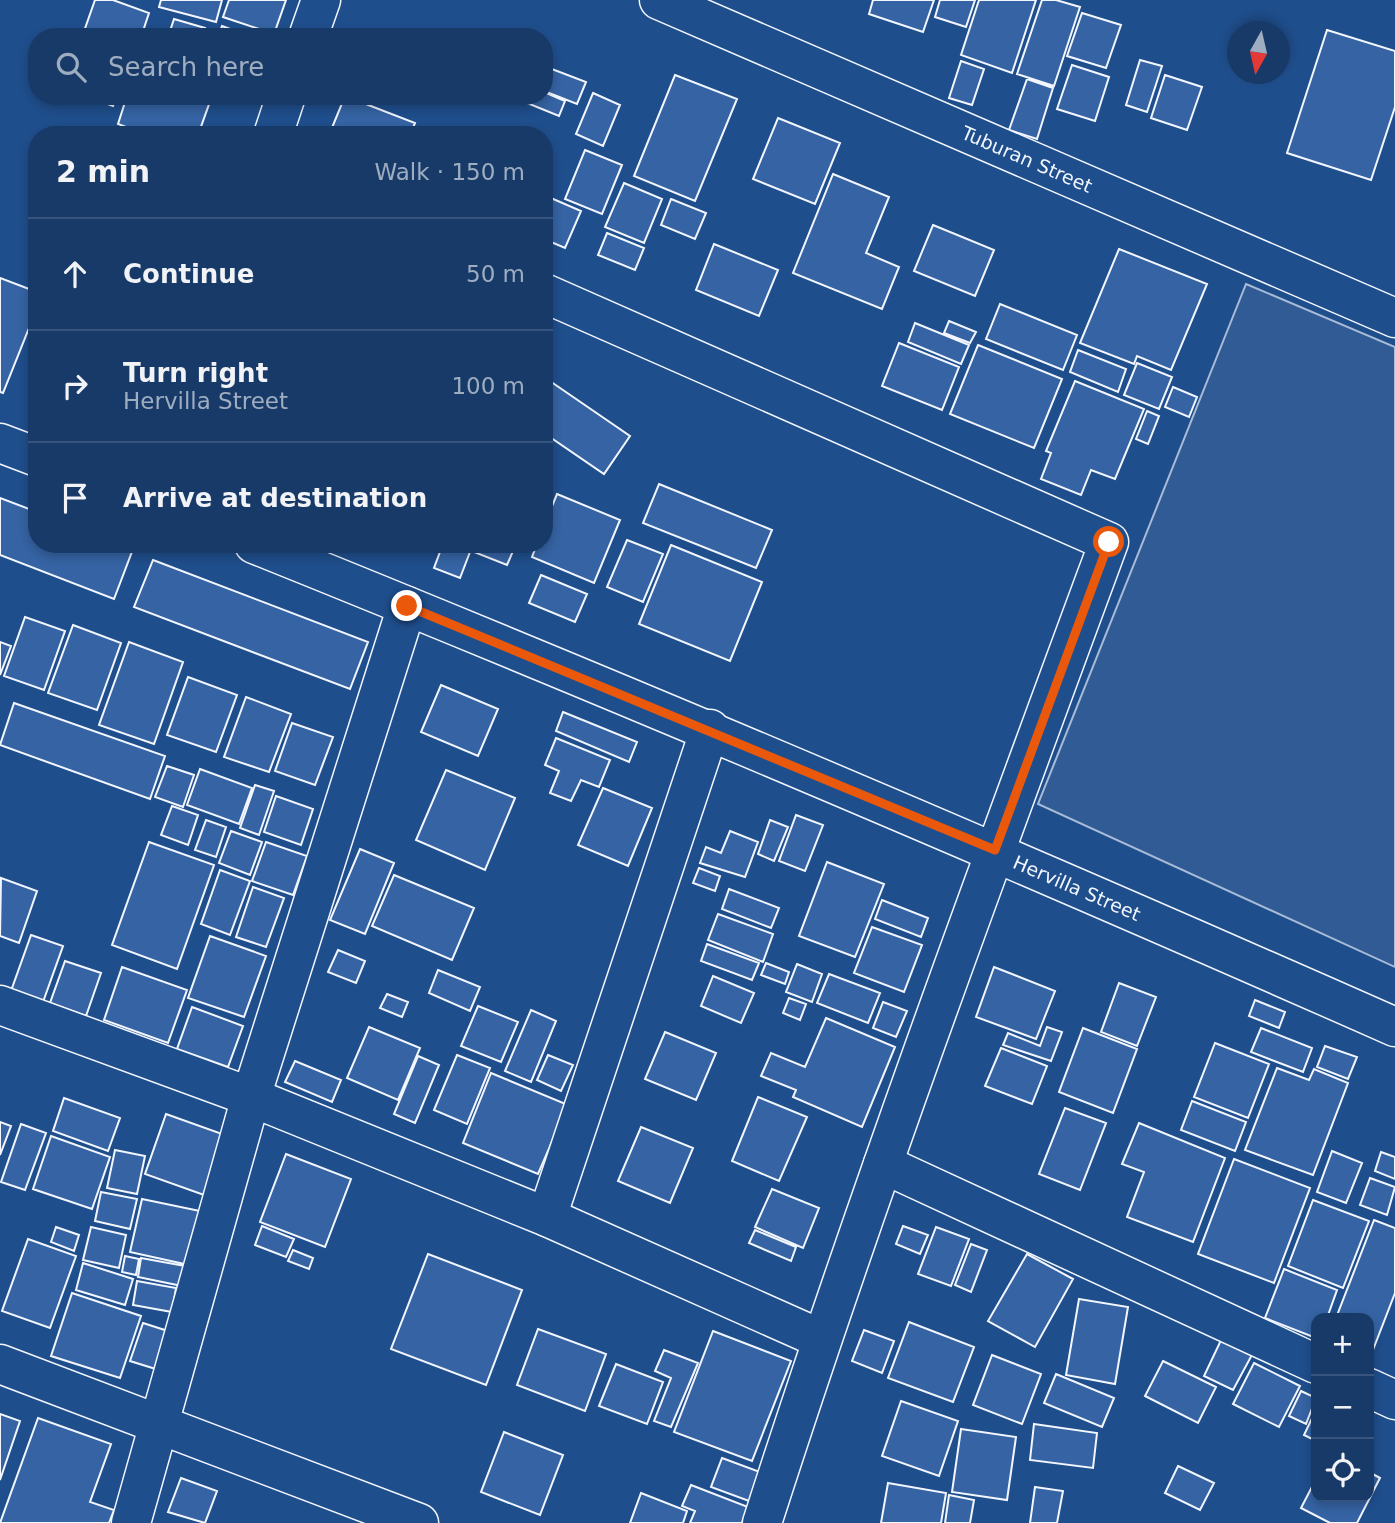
<!DOCTYPE html>
<meta charset="utf-8">
<style>
body{margin:0;font-family:"DejaVu Sans",sans-serif;background:#20416f;color:#f1f3f6}
.controls{position:absolute;right:21px;bottom:21px;display:grid;overflow:hidden;border-radius:14px;box-shadow:0 4px 10px #0003}
.controls button{width:63px;height:63px;display:grid;place-items:center;padding:0;border:0;border-bottom:2px solid #36547d;background:#173a69;color:#f1f3f6;font:35px sans-serif}
.compass{position:absolute;left:1227px;top:21px;width:63px;height:63px;border-radius:50%;background:#173a69;box-shadow:0 4px 10px #0003;rotate:188deg}
.stop{position:absolute;width:21px;height:21px;margin:-16px;border:5px solid #ea580c;border-radius:50%;background:#fff}
.stop.end{background:#ea580c;border-color:#fff;box-shadow:0 2px 7px #0008}
.list{margin:0;padding:0;list-style:none}
h2{display:flex;justify-content:space-between;align-items:center;height:91px;margin:0;padding:0 28px;font-size:30px}
h2 small{font-size:23px;font-weight:400;color:#9eadc0}
.list li{display:grid;grid-template-columns:46px 1fr auto;gap:21px;align-items:center;box-sizing:border-box;height:112px;padding:0 28px;border-top:2px solid #36547d}
.list b{display:block;font-size:26px;white-space:nowrap}
.list p{margin:0;font-size:23px;white-space:nowrap;color:#9eadc0}
.list em{font-size:23px;font-style:normal;color:#9eadc0}
.icon{flex:none;width:38px;height:38px;fill:none;stroke:currentColor;stroke-width:2;stroke-linecap:round;stroke-linejoin:round}
.map{position:relative;flex:none;width:1395px;height:1523px;overflow:hidden}
.search{position:absolute;background:#173a69;box-shadow:0 4px 10px #0003;left:28px;top:28px;width:525px;height:77px;display:flex;align-items:center;gap:18px;box-sizing:border-box;padding:0 24px;border-radius:28px;color:#9eadc0;font-size:26px}
.panel{position:absolute;background:#173a69;box-shadow:0 4px 10px #0003;left:28px;top:126px;width:525px;height:427px;border-radius:28px}
.map>svg:first-child{display:block}
.built{fill:#305b95;stroke:#a8bbd7;stroke-width:2}
.building{fill:#3563a3;stroke:#f2f6ff;stroke-width:2}
.lines{fill:none;stroke-linecap:round;stroke-linejoin:round}
.minor-casing{stroke:#f2f6ff;stroke-width:41}
.minor{stroke:#1f4e8c;stroke-width:38}
.route{stroke:#ea580c;stroke-width:9}
.labels{text-anchor:middle;dominant-baseline:central;stroke-width:5;stroke-linejoin:round;paint-order:stroke}
.street-label{font-size:19px;fill:#f2f6ff;stroke:#1f4e8c}
</style>
<div class="map">
<svg width="1395" height="1523" viewBox="0 0 1395 1523">
<rect width="100%" height="100%" fill="#1f4e8c"/>
<path class="built" d="M 1246,284 L 1395,347 L 1395,967 L 1038,804 Z"/>
<path class="building" d="M 95,0 L 113,0 L 149,13 L 141,37 L 82,37 Z
M 161,0 L 222,0 L 216,22 L 159,7 Z
M 229,0 L 286,0 L 274,34 L 223,17 Z
M 873,0 L 934,0 L 923,32 L 869,14 Z
M 940,0 L 975,0 L 966,27 L 935,17 Z
M 979,0 L 1036,0 L 1012,73 L 961,55 Z
M 1042,0 L 1056,0 L 1080,7 L 1054,86 L 1017,74 Z
M 1082,13 L 1121,25 L 1106,68 L 1067,56 Z
M 174,19 L 205,28 L 202,37 L 168,37 Z
M 222,26 L 252,37 L 218,37 Z
M 1327,30 L 1395,51 L 1395,107 L 1371,180 L 1287,153 Z
M 1140,60 L 1162,66 L 1147,112 L 1126,105 Z
M 961,61 L 984,69 L 972,105 L 949,98 Z
M 1072,65 L 1109,77 L 1095,121 L 1057,109 Z
M 544,66 L 586,82 L 577,104 L 544,91 Z
M 675,75 L 737,99 L 695,201 L 634,176 Z
M 1165,75 L 1202,87 L 1187,130 L 1151,118 Z
M 1027,79 L 1053,88 L 1037,139 L 1009,130 Z
M 544,92 L 565,101 L 559,116 L 522,101 L 524,96 L 544,96 Z
M 593,93 L 620,105 L 603,146 L 576,134 Z
M 86,96 L 117,96 L 113,106 Z
M 127,96 L 212,96 L 198,135 L 147,135 L 118,124 Z
M 345,96 L 415,123 L 410,135 L 329,135 Z
M 778,118 L 840,143 L 815,204 L 753,179 Z
M 585,150 L 622,165 L 602,214 L 565,199 Z
M 833,174 L 889,197 L 866,253 L 899,267 L 882,309 L 793,273 Z
M 624,183 L 662,199 L 644,243 L 605,227 Z
M 544,195 L 581,211 L 565,248 L 544,239 Z
M 671,199 L 706,213 L 695,239 L 661,225 Z
M 933,225 L 994,250 L 975,296 L 914,271 Z
M 607,233 L 644,248 L 635,270 L 598,255 Z
M 714,244 L 778,270 L 759,316 L 696,290 Z
M 1119,249 L 1207,284 L 1171,370 L 1137,356 L 1134,364 L 1080,343 Z
M 0,278 L 37,292 L 37,308 L 3,393 L 0,392 Z
M 1000,304 L 1077,335 L 1063,370 L 986,339 Z
M 949,321 L 976,332 L 970,343 L 944,333 Z
M 915,323 L 969,345 L 961,364 L 908,342 Z
M 899,343 L 959,367 L 942,410 L 882,386 Z
M 978,345 L 1062,379 L 1034,448 L 950,414 Z
M 1078,350 L 1126,369 L 1118,392 L 1070,372 Z
M 1137,363 L 1172,377 L 1159,409 L 1124,395 Z
M 544,377 L 630,436 L 604,474 L 544,433 Z
M 1075,381 L 1144,409 L 1115,479 L 1091,470 L 1081,495 L 1041,479 L 1051,453 L 1046,451 Z
M 1173,387 L 1197,397 L 1189,417 L 1165,407 Z
M 1147,411 L 1159,416 L 1148,444 L 1136,439 Z
M 659,484 L 772,530 L 756,568 L 643,523 Z
M 557,494 L 620,520 L 594,583 L 532,557 L 537,544 L 544,544 L 544,526 Z
M 0,498 L 37,512 L 37,544 L 121,544 L 133,549 L 114,599 L 0,555 Z
M 627,540 L 663,554 L 643,602 L 607,587 Z
M 443,544 L 470,552 L 460,578 L 434,568 Z
M 477,544 L 516,544 L 507,565 L 474,552 Z
M 671,545 L 762,582 L 730,661 L 639,624 Z
M 153,560 L 368,642 L 350,689 L 134,607 Z
M 541,575 L 587,594 L 575,622 L 529,603 Z
M 25,617 L 65,631 L 44,690 L 4,676 Z
M 73,625 L 121,643 L 97,710 L 48,693 Z
M 0,642 L 11,646 L 0,675 Z
M 129,642 L 183,662 L 154,744 L 99,725 Z
M 188,677 L 237,695 L 216,752 L 167,735 Z
M 441,685 L 498,709 L 478,756 L 421,732 Z
M 246,697 L 291,714 L 269,772 L 224,757 Z
M 14,703 L 165,756 L 150,799 L 0,745 Z
M 563,712 L 637,742 L 629,762 L 556,731 Z
M 292,723 L 333,737 L 315,785 L 275,771 Z
M 556,738 L 610,760 L 599,787 L 581,780 L 571,801 L 550,793 L 559,771 L 545,765 Z
M 167,766 L 194,775 L 183,807 L 155,797 Z
M 200,769 L 252,788 L 239,824 L 187,805 Z
M 446,770 L 515,798 L 485,870 L 416,840 Z
M 255,785 L 274,791 L 259,835 L 240,828 Z
M 603,788 L 652,808 L 628,866 L 578,845 Z
M 276,796 L 313,809 L 301,845 L 264,832 Z
M 172,806 L 198,815 L 188,845 L 161,835 Z
M 796,815 L 823,825 L 805,871 L 779,861 Z
M 206,820 L 226,827 L 216,857 L 195,850 Z
M 770,820 L 788,827 L 774,861 L 758,854 Z
M 231,831 L 262,842 L 250,875 L 219,863 Z
M 730,831 L 758,842 L 745,877 L 700,863 L 706,847 L 721,853 Z
M 149,842 L 214,865 L 177,969 L 112,945 Z
M 266,842 L 307,856 L 293,895 L 252,881 Z
M 360,849 L 394,863 L 365,934 L 330,920 Z
M 827,862 L 884,884 L 855,957 L 799,936 Z
M 699,868 L 720,876 L 715,891 L 693,883 Z
M 220,870 L 250,881 L 230,935 L 201,924 Z
M 394,875 L 474,908 L 452,960 L 372,926 Z
M 1,878 L 37,891 L 19,943 L 0,936 Z
M 253,887 L 284,898 L 266,947 L 236,937 Z
M 729,889 L 779,908 L 771,928 L 722,909 Z
M 882,900 L 928,918 L 921,937 L 875,919 Z
M 718,914 L 773,934 L 763,962 L 708,940 Z
M 872,927 L 922,945 L 904,992 L 854,973 Z
M 31,935 L 63,946 L 43,1002 L 11,991 Z
M 210,936 L 266,956 L 244,1017 L 188,998 Z
M 707,944 L 759,963 L 752,980 L 701,961 Z
M 338,950 L 365,961 L 356,983 L 328,972 Z
M 65,961 L 101,973 L 86,1016 L 50,1003 Z
M 766,963 L 789,972 L 785,984 L 761,975 Z
M 797,964 L 822,974 L 812,1002 L 786,992 Z
M 122,967 L 187,990 L 168,1043 L 104,1020 Z
M 994,967 L 1055,991 L 1036,1039 L 976,1017 Z
M 438,970 L 480,987 L 470,1011 L 429,993 Z
M 829,974 L 880,993 L 868,1023 L 817,1003 Z
M 713,976 L 754,993 L 741,1023 L 701,1006 Z
M 1119,983 L 1156,997 L 1137,1046 L 1101,1032 Z
M 387,994 L 408,1002 L 402,1017 L 380,1008 Z
M 789,998 L 806,1004 L 800,1020 L 783,1013 Z
M 1255,1000 L 1285,1012 L 1279,1028 L 1249,1016 Z
M 883,1002 L 907,1011 L 896,1037 L 873,1028 Z
M 478,1006 L 518,1022 L 501,1062 L 461,1046 Z
M 192,1007 L 243,1026 L 228,1067 L 177,1049 Z
M 531,1010 L 556,1021 L 531,1082 L 505,1071 Z
M 826,1018 L 895,1047 L 862,1127 L 793,1097 L 796,1090 L 761,1076 L 771,1053 L 805,1067 Z
M 369,1027 L 420,1048 L 398,1100 L 347,1078 Z
M 1047,1027 L 1062,1032 L 1051,1061 L 1003,1045 L 1008,1033 L 1040,1046 Z
M 1083,1028 L 1137,1049 L 1113,1113 L 1059,1092 Z
M 1261,1028 L 1312,1048 L 1303,1072 L 1251,1052 Z
M 665,1032 L 716,1053 L 696,1100 L 645,1079 Z
M 1215,1043 L 1269,1064 L 1248,1118 L 1194,1097 Z
M 1325,1046 L 1357,1057 L 1348,1079 L 1317,1067 Z
M 1001,1048 L 1047,1066 L 1032,1104 L 985,1086 Z
M 457,1055 L 490,1068 L 467,1124 L 434,1110 Z
M 548,1055 L 573,1065 L 561,1091 L 537,1080 Z
M 418,1056 L 439,1065 L 415,1123 L 394,1114 Z
M 295,1061 L 341,1080 L 332,1102 L 285,1082 Z
M 1277,1068 L 1309,1080 L 1314,1069 L 1348,1083 L 1313,1175 L 1245,1150 Z
M 491,1073 L 568,1105 L 538,1174 L 463,1143 Z
M 758,1097 L 807,1117 L 779,1181 L 732,1161 Z
M 64,1098 L 120,1118 L 108,1151 L 53,1131 Z
M 1192,1101 L 1246,1122 L 1235,1151 L 1181,1130 Z
M 1065,1108 L 1106,1123 L 1080,1190 L 1039,1174 Z
M 166,1114 L 225,1135 L 204,1195 L 145,1174 Z
M 0,1122 L 11,1126 L 0,1155 Z
M 1139,1123 L 1225,1158 L 1193,1242 L 1127,1217 L 1144,1172 L 1122,1164 Z
M 21,1124 L 46,1133 L 25,1190 L 1,1182 Z
M 641,1127 L 693,1148 L 670,1203 L 618,1181 Z
M 51,1136 L 110,1157 L 92,1209 L 33,1189 Z
M 115,1150 L 145,1156 L 137,1194 L 107,1188 Z
M 1332,1151 L 1362,1163 L 1346,1203 L 1317,1192 Z
M 1381,1152 L 1395,1157 L 1395,1179 L 1375,1171 Z
M 286,1154 L 351,1179 L 325,1247 L 260,1222 Z
M 1234,1159 L 1310,1188 L 1274,1283 L 1198,1254 Z
M 1370,1178 L 1395,1187 L 1387,1215 L 1360,1205 Z
M 772,1189 L 819,1208 L 803,1248 L 755,1227 Z
M 101,1192 L 137,1199 L 130,1229 L 95,1221 Z
M 142,1199 L 200,1211 L 189,1265 L 130,1252 Z
M 1313,1200 L 1369,1221 L 1343,1288 L 1288,1266 Z
M 1374,1220 L 1395,1228 L 1395,1293 L 1371,1355 L 1369,1318 L 1336,1318 Z
M 262,1226 L 294,1239 L 286,1257 L 255,1245 Z
M 903,1226 L 928,1235 L 920,1254 L 896,1244 Z
M 56,1227 L 79,1235 L 74,1251 L 51,1242 Z
M 91,1227 L 126,1235 L 119,1268 L 83,1260 Z
M 936,1227 L 969,1239 L 951,1286 L 918,1274 Z
M 755,1230 L 796,1247 L 791,1261 L 749,1243 Z
M 28,1239 L 76,1256 L 50,1328 L 2,1311 Z
M 971,1244 L 987,1250 L 971,1292 L 955,1285 Z
M 293,1250 L 313,1258 L 309,1269 L 288,1261 Z
M 428,1254 L 522,1290 L 486,1385 L 391,1349 Z
M 1027,1254 L 1073,1279 L 1035,1347 L 988,1321 Z
M 125,1256 L 139,1259 L 136,1275 L 122,1272 Z
M 141,1258 L 185,1266 L 182,1286 L 138,1277 Z
M 83,1263 L 133,1279 L 125,1305 L 76,1290 Z
M 1284,1269 L 1337,1290 L 1327,1318 L 1316,1318 L 1316,1338 L 1265,1318 Z
M 137,1281 L 176,1288 L 172,1312 L 133,1305 Z
M 72,1293 L 141,1316 L 120,1378 L 51,1356 Z
M 1079,1299 L 1128,1307 L 1115,1384 L 1066,1375 Z
M 909,1322 L 974,1347 L 953,1402 L 888,1378 Z
M 143,1323 L 174,1333 L 162,1371 L 130,1361 Z
M 538,1329 L 606,1354 L 585,1411 L 517,1385 Z
M 864,1330 L 894,1341 L 882,1373 L 852,1361 Z
M 713,1331 L 791,1361 L 752,1461 L 674,1432 Z
M 1222,1338 L 1253,1353 L 1233,1390 L 1204,1376 Z
M 664,1350 L 698,1363 L 671,1427 L 654,1421 L 671,1378 L 655,1371 Z
M 992,1355 L 1041,1374 L 1022,1424 L 973,1405 Z
M 1163,1361 L 1216,1387 L 1198,1423 L 1145,1396 Z
M 1254,1363 L 1300,1386 L 1279,1427 L 1233,1404 Z
M 616,1364 L 663,1382 L 647,1424 L 599,1406 Z
M 1056,1374 L 1114,1398 L 1102,1427 L 1044,1403 Z
M 1301,1391 L 1316,1398 L 1306,1424 L 1289,1416 Z
M 901,1401 L 958,1421 L 939,1476 L 882,1456 Z
M 1316,1410 L 1316,1441 L 1304,1435 Z
M 0,1414 L 20,1421 L 0,1480 Z
M 38,1418 L 111,1444 L 90,1502 L 114,1510 L 109,1523 L 0,1523 Z
M 1034,1424 L 1097,1433 L 1093,1468 L 1030,1460 Z
M 961,1429 L 1016,1437 L 1007,1500 L 952,1492 Z
M 504,1432 L 563,1455 L 540,1515 L 481,1492 Z
M 722,1458 L 760,1472 L 749,1501 L 711,1487 Z
M 1178,1466 L 1214,1483 L 1200,1510 L 1165,1493 Z
M 1369,1472 L 1380,1478 L 1357,1523 L 1330,1523 L 1301,1508 L 1316,1479 L 1316,1497 L 1369,1497 Z
M 181,1478 L 217,1491 L 205,1523 L 168,1512 Z
M 888,1483 L 946,1493 L 941,1523 L 881,1523 Z
M 691,1485 L 748,1507 L 742,1523 L 690,1523 L 695,1511 L 682,1506 Z
M 1035,1487 L 1063,1491 L 1057,1523 L 1030,1523 Z
M 641,1493 L 687,1511 L 683,1523 L 630,1523 Z
M 949,1495 L 974,1500 L 970,1523 L 945,1523 Z"/>
<g class="lines">
<defs>
<g id="minor">
<path id="s1" d="M 659,0 L 1395,318"/>
<path d="M 308,37 L 321,0"/>
<path d="M 273,135 L 286,96"/>
<path d="M 544,293 L 1109,542 C 989,867 868,1193 762,1523"/>
<path d="M 0,443 L 37,457"/>
<path id="s2" d="M 254,544 C 637,698 1017,860 1395,1027"/>
<path d="M 0,1005 L 251,1097 L 547,1217 L 821,1339"/>
<path d="M 883,1164 L 1316,1364"/>
<path d="M 547,1217 L 710,729"/>
<path d="M 0,1364 L 419,1523"/>
<path d="M 1369,1388 L 1395,1400"/>
<path d="M 131,1523 L 251,1097 L 407,606"/>
</g>
</defs>
<use href="#minor" class="minor-casing"/>
<use href="#minor" class="minor"/>
</g>
<g class="lines">
<path class="route" d="M 407,606 L 995,850 L 1109,542"/>
</g>
<g class="labels">
<g class="street-label">
<text stroke="none"><textPath href="#s1" startOffset="401">Tuburan Street</textPath></text>
<text stroke="none"><textPath href="#s2" startOffset="892">Hervilla Street</textPath></text>
</g>
</g>
</svg>
<div class="controls">
<button>+</button>
<button>−</button>
<button><svg class="icon" aria-label="locate" viewBox="0 0 24 24"><circle cx="12" cy="12" r="6"/><path d="M12 2v4M12 18v4M2 12h4M18 12h4"/></svg></button>
</div>
<svg class="compass" viewBox="-18 -18 36 36"><path d="M0-13l5 13h-10z" fill="#e53935"/><path d="M0 13l5-13h-10z" fill="#9eadc0"/></svg>
<div class="stop" style="left:1109px;top:542px"></div>
<div class="stop end" style="left:407px;top:606px"></div>
<div class="search"><svg class="icon" aria-label="search" viewBox="0 0 24 24"><circle cx="10" cy="10" r="6"/><path d="M15 15l6 6"/></svg>Search here</div>
<section class="panel">
<h2>2 min<small>Walk · 150 m</small></h2>
<ul class="list">
<li><svg class="icon" aria-label="ahead" viewBox="0 0 24 24"><path d="M12 20V5M6 11l6-6 6 6"/></svg><div><b>Continue</b></div><em>50 m</em></li>
<li><svg class="icon" aria-label="right" viewBox="0 0 24 24"><path d="M7 20v-9h11M14 6l5 5-5 5"/></svg><div><b>Turn right</b><p>Hervilla Street</p></div><em>100 m</em></li>
<li><svg class="icon" aria-label="arrive" viewBox="0 0 24 24"><path d="M6 21V4h12l-3 4 3 4H6"/></svg><div><b>Arrive at destination</b></div></li>
</ul>
</section>
</div>
